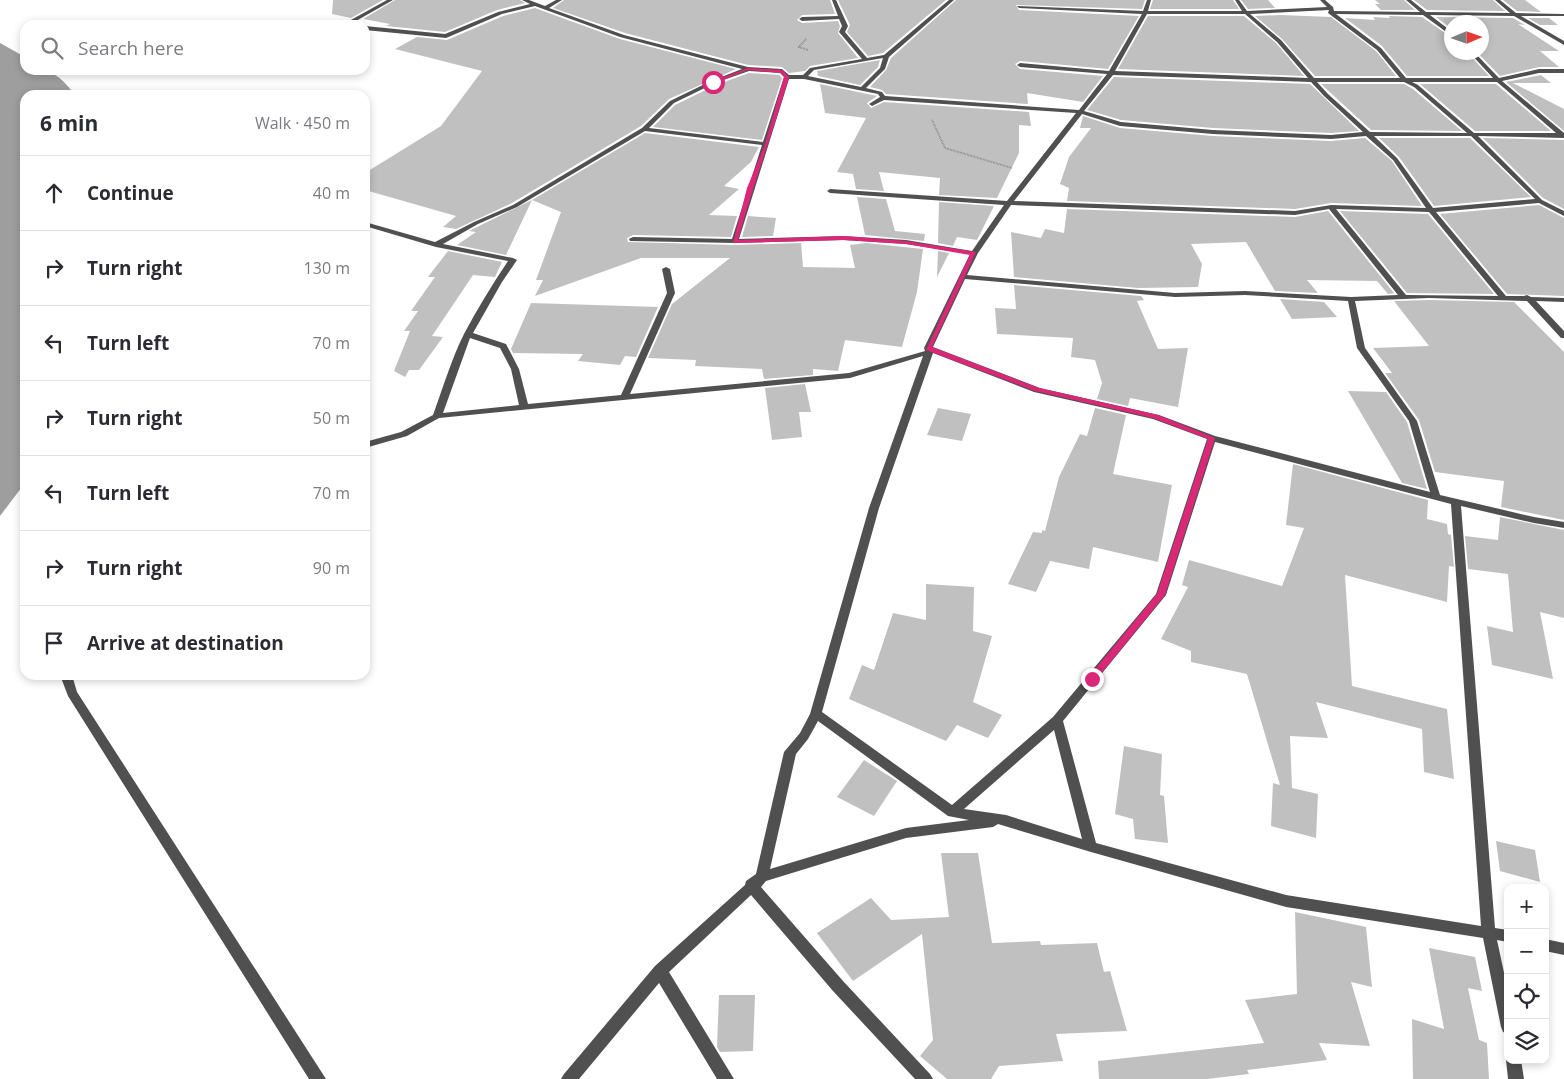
<!DOCTYPE html>
<meta charset="utf-8">
<style>
body{margin:0;font-family:"Open Sans",sans-serif;background:#f2f2f3;color:#2b2b33}
.controls{position:absolute;right:15px;bottom:15px;display:grid;overflow:hidden;border-radius:10px;box-shadow:0 2px 8px #0003}
.controls button{width:45px;height:45px;display:grid;place-items:center;padding:0;border:0;border-bottom:1px solid #e1e1e2;background:#fff;color:#2b2b33;font:25px sans-serif}
.compass{position:absolute;left:1444px;top:15px;width:45px;height:45px;border-radius:50%;background:#fff;box-shadow:0 2px 8px #0003;rotate:88deg}
.stop{position:absolute;width:15px;height:15px;margin:-11px;border:4px solid #db2777;border-radius:50%;background:#fff}
.stop.end{background:#db2777;border-color:#fff;box-shadow:0 1px 5px #0008}
.list{margin:0;padding:0;list-style:none}
h2{display:flex;justify-content:space-between;align-items:center;height:65px;margin:0;padding:0 20px;font-size:21px}
h2 small{font-size:16px;font-weight:400;color:#7c7c81}
.list li{display:grid;grid-template-columns:32px 1fr auto;gap:15px;align-items:center;box-sizing:border-box;height:75px;padding:0 20px;border-top:1px solid #e1e1e2}
.list b{display:block;font-size:19px;white-space:nowrap}
.list em{font-size:16px;font-style:normal;color:#7c7c81}
.icon{flex:none;width:28px;height:28px;fill:none;stroke:currentColor;stroke-width:2;stroke-linecap:round;stroke-linejoin:round}
.map{position:relative;flex:none;width:1564px;height:1079px;overflow:hidden}
.search{position:absolute;background:#fff;box-shadow:0 2px 8px #0003;left:20px;top:20px;width:350px;height:55px;display:flex;align-items:center;gap:12px;box-sizing:border-box;padding:0 18px;border-radius:15px;color:#7c7c81;font-size:19px}
.panel{position:absolute;background:#fff;box-shadow:0 2px 8px #0003;left:20px;top:90px;width:350px;height:590px;border-radius:15px}
.map>svg:first-child{display:block}
.water{fill:#9e9e9e}
.building{fill:#c0c0c0}
.lines{fill:none;stroke-linecap:round;stroke-linejoin:round}
.path{stroke:#727272;stroke-width:2;stroke-dasharray:0.5 1;stroke-linecap:butt}
.minor{fill:#505050;fill-rule:evenodd}
.route{fill:#db2777}
</style>
<div class="map">
<svg width="1564" height="1079" viewBox="0 0 1564 1079">
<rect width="100%" height="100%" fill="#fff"/>
<path class="water" d="M 0,43 L 25,57 L 25,70 C 52,70 58,73 75,95 L 25,95 L 25,483 L 0,516 Z"/>
<path class="building" d="M 333,0 L 383,0 L 351,18 L 332,14 Z
M 395,0 L 520,0 L 525,3 L 497,10 L 445,32 L 386,26 L 390,24 L 363,19 Z
M 564,0 L 830,0 L 835,14 L 802,15 L 797,20 L 802,23 L 838,21 L 840,26 L 838,33 L 858,58 L 810,66 L 805,71 L 789,73 L 782,67 L 748,65 L 625,33 L 553,8 Z
M 838,0 L 946,0 L 883,53 L 868,56 L 847,32 L 850,25 Z
M 956,0 L 1145,0 L 1142,9 L 1016,5 L 1019,10 L 1139,16 L 1108,69 L 1020,61 L 1015,64 L 1020,69 L 1103,76 L 1083,102 L 1027,93 L 1028,104 L 886,94 L 882,90 L 870,87 L 886,70 L 891,58 Z
M 1153,0 L 1233,0 L 1239,9 L 1150,9 Z
M 1241,0 L 1268,0 L 1275,8 L 1248,9 Z
M 1375,0 L 1404,0 L 1415,10 L 1381,10 L 1375,4 L 1380,4 Z
M 1414,0 L 1493,0 L 1505,11 L 1427,10 Z
M 1503,0 L 1525,0 L 1541,12 L 1517,11 Z
M 535,8 L 620,39 L 736,69 L 669,99 L 641,126 L 512,203 L 456,229 L 443,227 L 456,216 L 365,190 L 365,173 L 441,126 L 482,71 L 395,49 L 417,37 L 447,40 L 503,16 Z
M 1281,15 L 1331,17 L 1376,51 L 1396,76 L 1315,76 L 1282,39 L 1255,16 Z
M 1148,16 L 1244,16 L 1276,43 L 1304,76 L 1118,69 Z
M 1389,16 L 1422,17 L 1452,38 L 1452,52 L 1467,52 L 1489,76 L 1407,76 L 1382,46 L 1345,18 L 1375,20 L 1373,17 L 1390,18 Z
M 1436,17 L 1513,18 L 1525,25 L 1518,24 L 1559,51 L 1540,51 L 1559,67 L 1539,67 L 1500,76 L 1477,52 L 1482,52 L 1482,22 L 1452,22 L 1452,29 Z
M 1528,18 L 1549,18 L 1558,25 L 1540,25 Z
M 880,60 L 878,67 L 860,85 L 818,76 L 817,71 Z
M 749,73 L 779,75 L 782,78 L 762,140 L 653,127 L 675,105 L 716,85 Z
M 1541,75 L 1551,83 L 1513,83 L 1564,109 L 1564,131 L 1506,82 Z
M 1114,77 L 1310,84 L 1359,131 L 1331,133 L 1213,128 L 1121,120 L 1087,110 Z
M 820,84 L 877,96 L 867,103 L 871,108 L 884,102 L 1029,112 L 1031,126 L 1019,125 L 1019,153 L 997,198 L 939,195 L 940,178 L 879,172 L 884,191 L 856,189 L 853,174 L 837,172 L 866,118 L 825,113 Z
M 1321,84 L 1404,84 L 1413,89 L 1462,131 L 1371,130 Z
M 1420,84 L 1496,84 L 1551,131 L 1475,131 Z
M 1083,116 L 1120,128 L 1213,136 L 1331,141 L 1365,138 L 1392,161 L 1422,206 L 1331,203 L 1295,209 L 1067,201 L 1069,188 L 1060,184 L 1069,157 L 1091,128 L 1080,128 Z
M 645,133 L 759,147 L 751,162 L 724,186 L 739,189 L 709,215 L 737,216 L 731,237 L 633,235 L 627,238 L 628,242 L 735,245 L 801,243 L 803,267 L 855,268 L 850,245 L 866,243 L 923,249 L 917,292 L 902,347 L 845,340 L 838,371 L 813,369 L 813,375 L 764,379 L 762,369 L 695,366 L 696,360 L 648,358 L 672,304 L 730,258 L 641,258 L 535,296 L 543,280 L 536,280 L 561,212 L 532,200 Z
M 1379,138 L 1470,138 L 1531,197 L 1434,206 L 1399,157 Z
M 1483,138 L 1564,140 L 1564,209 L 1543,198 Z
M 857,197 L 886,199 L 895,231 L 925,234 L 924,241 L 865,235 Z
M 532,200 L 506,255 L 457,245 L 476,232 L 469,231 Z
M 939,202 L 994,206 L 977,240 L 957,237 L 953,246 L 938,243 Z
M 1539,205 L 1564,218 L 1564,296 L 1507,294 L 1440,214 Z
M 1067,209 L 1295,217 L 1328,211 L 1394,293 L 1388,294 L 1377,281 L 1307,280 L 1318,293 L 1275,291 L 1246,242 L 1191,244 L 1202,264 L 1198,287 L 1138,288 L 1014,277 L 1011,232 L 1041,238 L 1045,229 L 1064,233 Z
M 1340,211 L 1428,214 L 1494,294 L 1407,293 Z
M 748,216 L 776,218 L 773,236 L 742,237 Z
M 448,251 L 502,262 L 495,277 L 473,275 L 432,336 L 443,337 L 419,370 L 409,370 L 405,377 L 394,371 L 410,331 L 404,331 L 418,311 L 411,311 L 435,277 L 428,277 Z
M 938,251 L 949,253 L 937,277 Z
M 1014,285 L 1141,296 L 1144,300 L 1137,301 L 1158,349 L 1188,348 L 1178,407 L 1130,398 L 1128,406 L 1097,399 L 1102,383 L 1095,360 L 1071,357 L 1073,338 L 997,334 L 995,308 L 1016,309 Z
M 1280,299 L 1324,302 L 1337,317 L 1292,319 Z
M 1429,300 L 1514,302 L 1564,352 L 1564,520 L 1501,507 L 1504,481 L 1435,472 L 1419,420 L 1385,373 L 1392,373 L 1373,348 L 1429,346 L 1394,301 Z
M 531,303 L 658,307 L 636,357 L 625,356 L 620,365 L 578,361 L 583,354 L 513,353 L 511,349 Z
M 805,384 L 811,412 L 799,412 L 802,437 L 772,440 L 765,388 Z
M 1348,391 L 1386,392 L 1407,422 L 1427,489 L 1402,483 Z
M 938,408 L 971,414 L 962,441 L 927,435 Z
M 1095,408 L 1126,415 L 1113,474 L 1172,485 L 1158,562 L 1093,547 L 1089,569 L 1050,561 L 1036,592 L 1008,584 L 1033,532 L 1042,533 L 1042,530 L 1045,531 L 1059,477 L 1080,434 L 1087,436 Z
M 1293,464 L 1428,500 L 1427,519 L 1447,524 L 1448,534 L 1451,535 L 1454,567 L 1449,566 L 1447,602 L 1345,575 L 1352,686 L 1447,709 L 1454,779 L 1424,772 L 1422,729 L 1316,702 L 1328,738 L 1290,736 L 1292,788 L 1318,794 L 1316,838 L 1271,826 L 1273,783 L 1280,785 L 1247,674 L 1191,662 L 1191,651 L 1161,639 L 1188,587 L 1182,585 L 1189,560 L 1282,586 L 1304,528 L 1286,525 Z
M 1500,517 L 1564,530 L 1564,618 L 1540,612 L 1553,679 L 1492,665 L 1487,626 L 1513,632 L 1508,574 L 1468,569 L 1465,536 L 1498,540 Z
M 926,584 L 974,587 L 973,631 L 992,636 L 973,702 L 1002,715 L 988,738 L 957,725 L 946,741 L 849,699 L 862,665 L 874,670 L 893,613 L 926,620 Z
M 1124,746 L 1162,754 L 1160,795 L 1164,796 L 1168,843 L 1135,839 L 1133,819 L 1115,814 Z
M 864,760 L 897,781 L 874,816 L 837,797 Z
M 1496,841 L 1535,850 L 1540,882 L 1500,871 Z
M 941,853 L 978,853 L 992,943 L 1040,941 L 1041,945 L 1097,943 L 1104,972 L 1110,971 L 1127,1031 L 1056,1034 L 1063,1061 L 999,1066 L 991,1079 L 947,1079 L 920,1056 L 933,1040 L 922,934 L 853,981 L 817,933 L 871,898 L 891,920 L 949,917 Z
M 1295,912 L 1366,927 L 1372,987 L 1351,982 L 1370,1046 L 1319,1043 L 1327,1060 L 1247,1070 L 1249,1074 L 1207,1079 L 1099,1079 L 1098,1061 L 1264,1043 L 1245,1000 L 1297,994 Z
M 1429,948 L 1475,957 L 1482,991 L 1468,988 L 1479,1040 L 1487,1043 L 1489,1079 L 1413,1079 L 1412,1019 L 1444,1029 Z
M 719,995 L 755,995 L 753,1051 L 720,1052 L 717,1047 Z"/>
<g class="lines">
<path class="path" d="M 806,39 L 799,47 L 808,50
M 932,120 L 945,148 L 1012,168"/>
<path class="minor" d="M 387,0 L 393,0 L 356,21 L 361,25 L 355,25 L 349,21 Z
M 522,0 L 529,0 L 545,6 L 556,0 L 562,0 L 549,8 L 624,35 L 748,67 L 782,69 L 789,75 L 803,75 L 810,68 L 862,59 L 839,32 L 842,26 L 839,19 L 802,21 L 799,19 L 802,17 L 838,16 L 832,0 L 836,0 L 848,26 L 845,32 L 867,58 L 884,55 L 949,0 L 954,0 L 889,57 L 885,69 L 866,88 L 882,92 L 885,96 L 1079,110 L 1107,74 L 1020,67 L 1017,65 L 1020,63 L 1109,71 L 1142,14 L 1019,8 L 1017,6 L 1143,11 L 1147,0 L 1151,0 L 1148,11 L 1242,11 L 1235,0 L 1239,0 L 1247,11 L 1327,7 L 1320,0 L 1325,0 L 1333,7 L 1334,11 L 1420,12 L 1406,0 L 1411,0 L 1426,12 L 1510,13 L 1495,0 L 1500,0 L 1516,13 L 1564,14 L 1564,16 L 1521,16 L 1564,41 L 1564,45 L 1514,16 L 1430,15 L 1452,32 L 1452,36 L 1423,15 L 1336,14 L 1381,48 L 1406,78 L 1493,78 L 1469,52 L 1474,52 L 1499,78 L 1539,69 L 1564,69 L 1564,73 L 1539,73 L 1502,81 L 1564,133 L 1564,138 L 1478,136 L 1542,200 L 1564,211 L 1564,216 L 1539,203 L 1436,212 L 1506,296 L 1524,296 L 1527,295 L 1531,297 L 1564,298 L 1564,302 L 1536,301 L 1564,331 L 1564,338 L 1561,338 L 1527,301 L 1429,298 L 1355,301 L 1365,348 L 1417,421 L 1440,495 L 1534,517 L 1564,522 L 1564,528 L 1534,523 L 1461,506 L 1495,928 L 1508,930 L 1508,942 L 1497,940 L 1508,991 L 1508,1034 L 1503,1032 L 1501,1027 L 1483,938 L 1286,907 L 1091,852 L 998,824 L 993,827 L 906,838 L 766,881 L 761,887 L 843,981 L 930,1074 L 933,1079 L 915,1079 L 833,991 L 751,895 L 669,972 L 734,1079 L 717,1079 L 659,983 L 579,1079 L 561,1079 L 564,1074 L 655,966 L 745,885 L 746,881 L 756,874 L 784,752 L 800,733 L 810,714 L 869,508 L 923,356 L 850,378 L 439,418 L 407,436 L 365,448 L 365,442 L 401,432 L 433,415 C 443,388 451,360 464,334 C 477,309 492,285 508,261 L 436,247 L 365,226 L 365,222 L 435,242 L 474,222 L 513,205 L 642,128 L 670,101 L 711,81 L 742,69 L 620,37 L 535,6 L 502,14 L 446,38 L 365,30 L 365,26 L 445,34 L 498,12 L 530,4 ZM 1329,10 L 1328,13 L 1377,50 L 1400,78 L 1314,78 L 1281,40 L 1250,14 ZM 1147,14 L 1245,14 L 1277,42 L 1308,78 L 1115,71 ZM 883,58 L 880,68 L 861,87 L 808,76 L 814,70 ZM 749,71 L 780,73 L 784,77 L 763,142 L 649,128 L 674,103 L 715,83 ZM 1113,75 L 1311,82 L 1324,96 L 1363,132 L 1331,135 L 1213,130 L 1121,122 L 1084,111 ZM 789,79 L 804,79 L 878,94 L 880,97 L 869,104 L 872,106 L 884,100 L 1076,113 L 1007,201 L 830,189 L 827,191 L 830,193 L 1004,205 L 972,251 L 906,240 L 843,236 L 739,239 ZM 1317,82 L 1404,82 L 1414,87 L 1467,133 L 1370,132 L 1328,94 ZM 1412,82 L 1497,82 L 1556,133 L 1474,133 L 1418,85 ZM 1082,114 L 1120,126 L 1213,134 L 1331,139 L 1366,136 L 1393,160 L 1426,208 L 1331,205 L 1295,211 L 1014,201 ZM 645,131 L 762,145 L 732,239 L 633,237 L 629,239 L 630,241 L 735,243 L 843,240 L 906,244 L 970,254 L 924,348 L 925,351 L 849,373 L 630,394 L 675,293 L 670,269 L 666,267 L 662,269 L 667,293 L 621,395 L 528,404 L 519,369 L 506,344 L 473,333 L 502,282 L 517,260 L 513,258 L 443,244 L 478,224 L 517,207 ZM 1374,136 L 1471,136 L 1535,199 L 1433,208 L 1397,158 ZM 1011,205 L 1295,215 L 1329,209 L 1398,295 L 1351,297 L 1245,291 L 1175,293 L 967,275 L 978,253 ZM 1336,209 L 1429,212 L 1498,296 L 1406,295 ZM 965,279 L 1175,297 L 1245,295 L 1348,301 L 1357,348 L 1409,421 L 1430,492 L 1215,436 L 1159,415 L 1040,388 L 933,347 ZM 470,338 L 500,348 L 511,369 L 519,405 L 443,413 ZM 933,353 L 1034,392 L 1153,419 L 1207,439 L 1156,594 L 1053,717 L 952,805 L 822,712 L 879,508 ZM 1215,442 L 1451,504 L 1481,926 L 1286,895 L 1096,843 L 1063,721 L 1166,595 ZM 818,721 L 948,816 L 969,820 L 906,828 L 770,869 L 796,754 L 808,739 ZM 1054,730 L 1082,839 L 1006,815 L 964,809 Z
M 60,675 L 72,675 L 77,692 L 326,1079 L 309,1079 L 68,696 Z
M 1545,939 L 1564,943 L 1564,955 L 1545,951 Z
M 1508,1055 L 1508,1060 L 1521,1060 L 1524,1079 L 1508,1079 L 1506,1060 Z"/>
</g>
<path class="route" d="M 748,68 L 782,70 L 789,77 C 773,132 753,185 738,240 L 844,236 L 906,241 L 976,252 L 932,347 L 1039,388 L 1158,415 L 1215,438 L 1165,595 L 1095,681 L 1092,682 L 1087,679 L 1157,594 L 1208,439 L 1153,418 L 1035,391 L 926,350 L 970,255 L 906,244 L 844,240 L 733,243 L 747,188 L 765,144 L 784,77 L 781,73 L 748,70 L 715,83 L 711,82 Z"/>
</svg>
<div class="controls">
<button>+</button>
<button>−</button>
<button><svg class="icon" aria-label="locate" viewBox="0 0 24 24"><circle cx="12" cy="12" r="6"/><path d="M12 2v4M12 18v4M2 12h4M18 12h4"/></svg></button>
<button><svg class="icon" aria-label="layers" viewBox="0 0 24 24"><path d="M12 4l9 5-9 5-9-5zM3 14l9 5 9-5"/></svg></button>
</div>
<svg class="compass" viewBox="-18 -18 36 36"><path d="M0-13l5 13h-10z" fill="#e53935"/><path d="M0 13l5-13h-10z" fill="#7c7c81"/></svg>
<div class="stop" style="left:713px;top:82px"></div>
<div class="stop end" style="left:1092px;top:679px"></div>
<div class="search"><svg class="icon" aria-label="search" viewBox="0 0 24 24"><circle cx="10" cy="10" r="6"/><path d="M15 15l6 6"/></svg>Search here</div>
<section class="panel">
<h2>6 min<small>Walk · 450 m</small></h2>
<ul class="list">
<li><svg class="icon" aria-label="ahead" viewBox="0 0 24 24"><path d="M12 20V5M6 11l6-6 6 6"/></svg><div><b>Continue</b></div><em>40 m</em></li>
<li><svg class="icon" aria-label="right" viewBox="0 0 24 24"><path d="M7 20v-9h11M14 6l5 5-5 5"/></svg><div><b>Turn right</b></div><em>130 m</em></li>
<li><svg class="icon" aria-label="left" viewBox="0 0 24 24"><path d="M17 20v-9H6M10 6l-5 5 5 5"/></svg><div><b>Turn left</b></div><em>70 m</em></li>
<li><svg class="icon" aria-label="right" viewBox="0 0 24 24"><path d="M7 20v-9h11M14 6l5 5-5 5"/></svg><div><b>Turn right</b></div><em>50 m</em></li>
<li><svg class="icon" aria-label="left" viewBox="0 0 24 24"><path d="M17 20v-9H6M10 6l-5 5 5 5"/></svg><div><b>Turn left</b></div><em>70 m</em></li>
<li><svg class="icon" aria-label="right" viewBox="0 0 24 24"><path d="M7 20v-9h11M14 6l5 5-5 5"/></svg><div><b>Turn right</b></div><em>90 m</em></li>
<li><svg class="icon" aria-label="arrive" viewBox="0 0 24 24"><path d="M6 21V4h12l-3 4 3 4H6"/></svg><div><b>Arrive at destination</b></div></li>
</ul>
</section>
</div>
